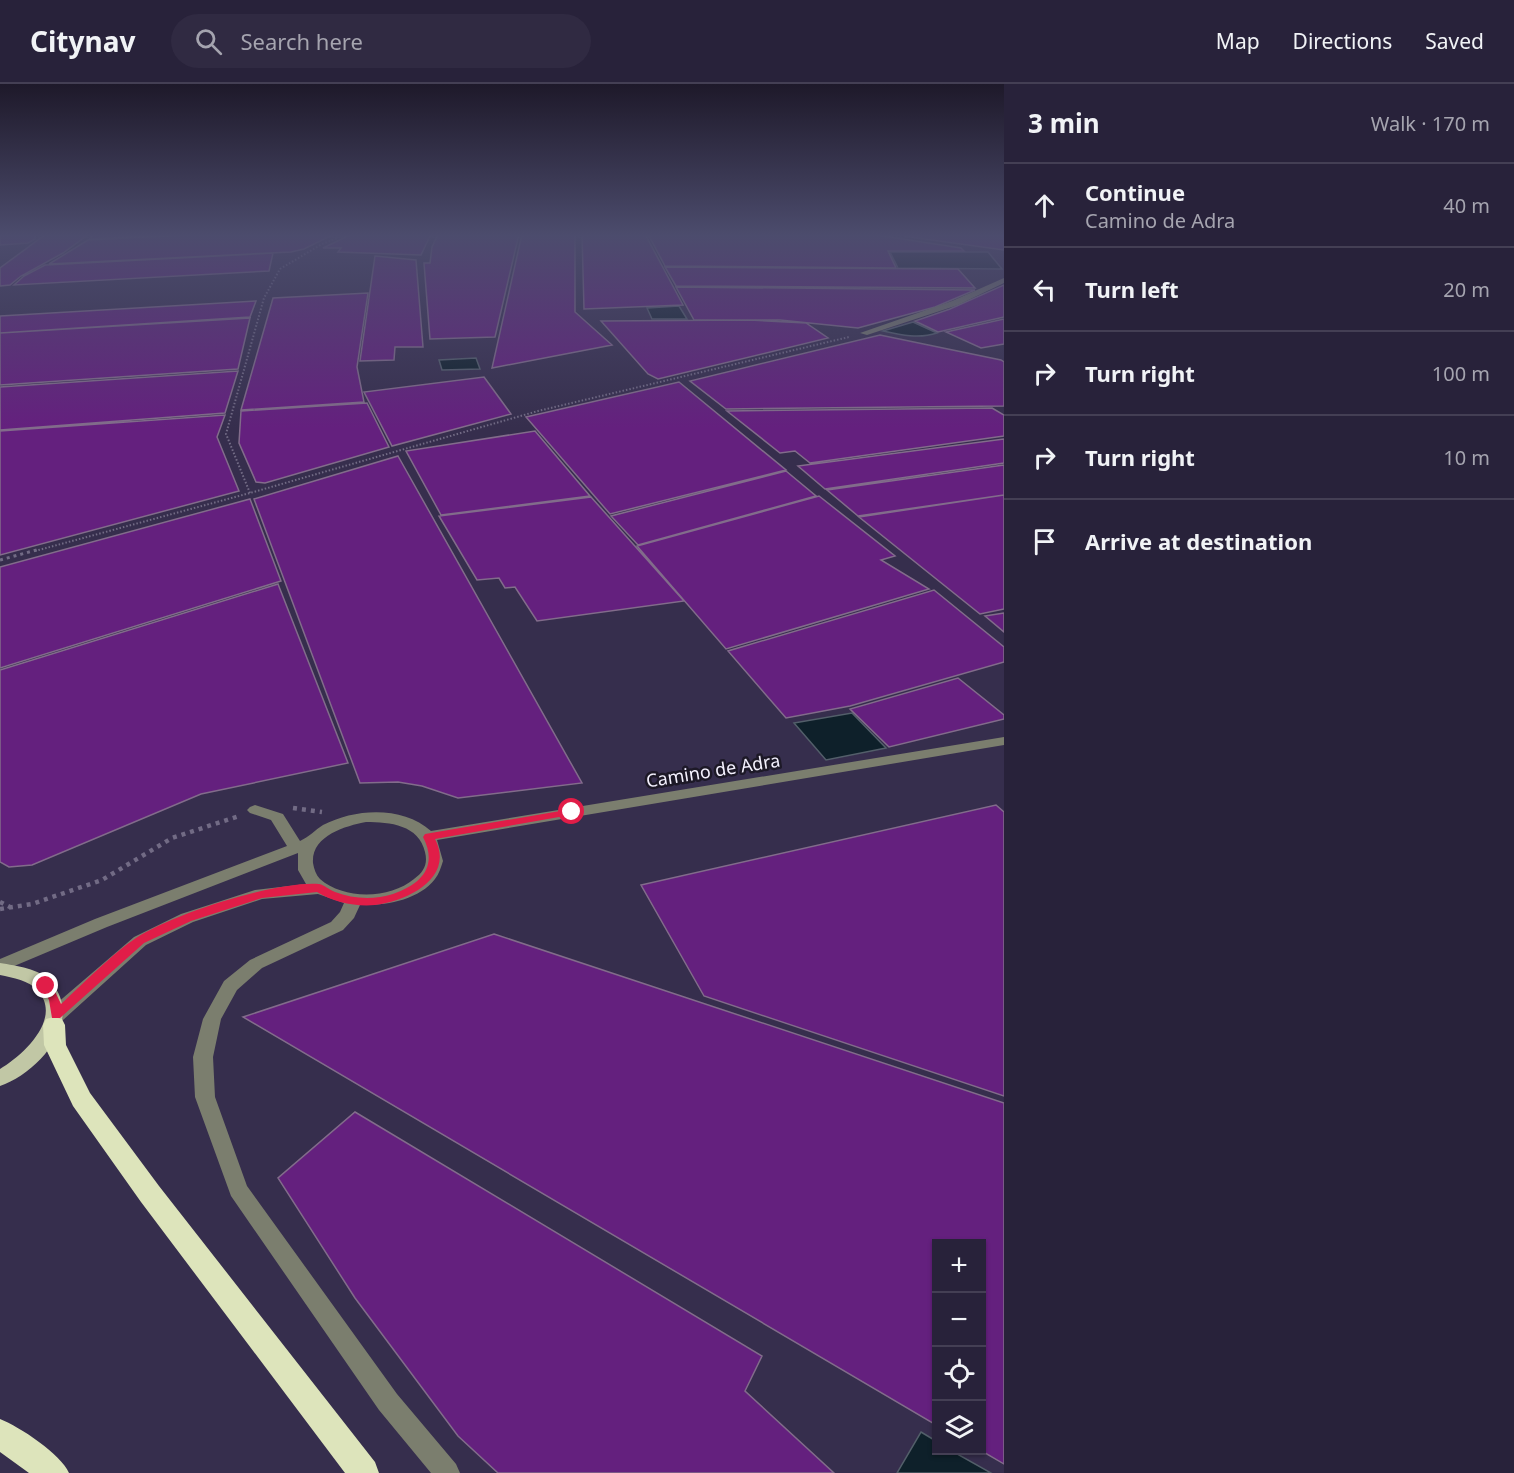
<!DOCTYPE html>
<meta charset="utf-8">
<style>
body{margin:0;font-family:"Noto Sans",sans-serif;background:#302a42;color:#f1f3f6}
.controls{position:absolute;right:18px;bottom:18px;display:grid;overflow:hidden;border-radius:0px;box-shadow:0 2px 4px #0004}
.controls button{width:54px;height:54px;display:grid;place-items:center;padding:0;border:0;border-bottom:2px solid #443f54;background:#28223a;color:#f1f3f6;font:30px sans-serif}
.stop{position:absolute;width:18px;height:18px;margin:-14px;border:4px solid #e11d48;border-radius:50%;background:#fff}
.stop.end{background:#e11d48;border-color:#fff;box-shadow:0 2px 6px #0008}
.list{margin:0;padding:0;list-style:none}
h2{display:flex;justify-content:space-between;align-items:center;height:78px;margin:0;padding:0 24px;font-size:26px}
h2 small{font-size:20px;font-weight:400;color:#a5a4af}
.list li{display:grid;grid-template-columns:39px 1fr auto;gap:18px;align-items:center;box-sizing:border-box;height:84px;padding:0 24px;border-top:2px solid #443f54}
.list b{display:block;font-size:22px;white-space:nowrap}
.list p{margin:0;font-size:20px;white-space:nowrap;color:#a5a4af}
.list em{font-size:20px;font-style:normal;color:#a5a4af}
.icon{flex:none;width:33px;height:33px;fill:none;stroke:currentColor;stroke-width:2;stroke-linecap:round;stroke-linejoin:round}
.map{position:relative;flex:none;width:1004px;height:1389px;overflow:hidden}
header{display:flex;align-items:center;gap:36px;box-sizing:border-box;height:84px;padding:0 30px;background:#28223a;border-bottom:2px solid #443f54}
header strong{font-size:28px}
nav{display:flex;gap:33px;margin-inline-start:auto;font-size:21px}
.search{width:420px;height:54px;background:#302a42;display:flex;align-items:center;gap:15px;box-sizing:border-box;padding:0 21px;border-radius:33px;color:#a5a4af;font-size:22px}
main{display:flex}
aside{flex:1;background:#28223a}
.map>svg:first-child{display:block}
.water{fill:#0e202a;stroke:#535f6a;stroke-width:1.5}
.building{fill:#64207e;stroke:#826c8b;stroke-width:1.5}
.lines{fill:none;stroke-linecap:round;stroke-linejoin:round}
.path-far2{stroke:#726b85;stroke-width:2;stroke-dasharray:1.5 2;stroke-linecap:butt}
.path-far1{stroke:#726b85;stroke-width:3;stroke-dasharray:3 4;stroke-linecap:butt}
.path{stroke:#726b85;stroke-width:4.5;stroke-dasharray:4 5;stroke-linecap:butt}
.minor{fill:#7b7e6e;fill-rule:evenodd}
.major{fill:#c1c7a5;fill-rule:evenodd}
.highway{fill:#dde4bb;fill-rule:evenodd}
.route{fill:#e11d48}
.labels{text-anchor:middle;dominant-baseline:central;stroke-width:5;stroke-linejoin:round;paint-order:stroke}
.street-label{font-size:18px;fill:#f4f1fe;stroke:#1d1927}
</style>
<header>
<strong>Citynav</strong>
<div class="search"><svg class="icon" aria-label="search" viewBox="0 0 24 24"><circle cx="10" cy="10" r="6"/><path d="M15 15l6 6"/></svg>Search here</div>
<nav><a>Map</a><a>Directions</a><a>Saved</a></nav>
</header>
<main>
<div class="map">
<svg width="1004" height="1389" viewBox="0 0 1004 1389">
<rect width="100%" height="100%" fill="#362e4d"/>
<path class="water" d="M 890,168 L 988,168 L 1002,185 L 898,184 Z
M 679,222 L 687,235 L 652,235 L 647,224 Z
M 913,238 L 937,249 C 919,255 901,251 883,247 Z
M 476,274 L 480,285 L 442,286 L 439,276 Z
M 852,629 L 886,664 L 826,676 L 794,639 Z
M 921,1348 L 936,1357 L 936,1366 L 952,1367 L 991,1389 L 897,1389 Z"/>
<path class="building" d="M 0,150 L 35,150 L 35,155 L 28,159 L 0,161 Z
M 46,150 L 89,150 L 63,169 L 21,192 L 10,201 L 0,202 L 0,184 Z
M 94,150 L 189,150 L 90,155 Z
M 206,150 L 334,150 L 304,165 L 291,168 L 49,180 L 88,156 Z
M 431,150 L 421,171 L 338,168 L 341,164 L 323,164 L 352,150 Z
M 438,150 L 519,150 L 495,253 L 430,255 L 424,179 L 430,179 L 432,163 Z
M 522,150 L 575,150 L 575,228 L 612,261 L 492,284 Z
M 582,150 L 645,150 L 683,221 L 584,225 Z
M 648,150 L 870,150 L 961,164 L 964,167 L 888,167 L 896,184 L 665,182 Z
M 898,150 L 1004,150 L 1004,166 L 910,153 Z
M 273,169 L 269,187 L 14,201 L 24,192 L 45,181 Z
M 375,172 L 416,176 L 423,263 L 395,263 L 394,276 L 360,277 Z
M 665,183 L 958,185 L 975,204 L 676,202 Z
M 1004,201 L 1004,233 L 938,248 L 915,237 L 950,225 Z
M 676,203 L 975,206 L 935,223 L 858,244 L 780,236 L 694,236 Z
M 368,209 L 357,283 L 364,318 L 241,326 L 273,214 Z
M 256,217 L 250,233 L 0,249 L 0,232 Z
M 250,234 L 238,285 L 0,301 L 0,249 Z
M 1004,235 L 1004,260 L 981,264 L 946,248 Z
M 750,236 L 806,239 L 828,254 L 658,295 L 648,290 L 601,237 Z
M 880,251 L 1001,276 L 1004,278 L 1004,322 L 726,325 L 690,297 Z
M 238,287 L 225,329 L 0,346 L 0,303 Z
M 484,293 L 511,330 L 392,362 L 364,308 Z
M 679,298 L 786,386 L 610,430 L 526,333 Z
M 367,319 L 389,363 L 265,399 L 256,398 L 239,359 L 241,327 Z
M 992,324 L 1004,331 L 1004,352 L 810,379 L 795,367 L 780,369 L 727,327 Z
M 225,331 L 217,353 L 239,407 L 0,471 L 0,347 Z
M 535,347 L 590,412 L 441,431 L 406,367 Z
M 1004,355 L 1004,379 L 825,405 L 798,382 Z
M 398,372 L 582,699 L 458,714 L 422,702 L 398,698 L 360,699 L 254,415 Z
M 1004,381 L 1004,411 L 858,432 L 827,406 Z
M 786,387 L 816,412 L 638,461 L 611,432 Z
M 1004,411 L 1004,525 L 980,530 L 859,433 Z
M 819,412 L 895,472 L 881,476 L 929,505 L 726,565 L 637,462 Z
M 591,413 L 684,517 L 537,537 L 515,503 L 505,504 L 499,494 L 477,496 L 439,432 Z
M 250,415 L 281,497 L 0,584 L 0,483 Z
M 278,500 L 348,679 L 201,710 L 32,781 L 9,783 L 0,778 L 0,586 Z
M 934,506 L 1004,563 L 1004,578 L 850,622 L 786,634 L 728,567 Z
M 1004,529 L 1004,548 L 985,532 Z
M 958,594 L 1004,631 L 1004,635 L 889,663 L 850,625 Z
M 996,721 L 1004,728 L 1004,1012 L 704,912 L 641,801 Z
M 494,850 L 1004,1019 L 1004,1380 L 980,1366 L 982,1160 L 936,1160 L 936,1341 L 243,933 Z
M 355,1028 L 762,1272 L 745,1307 L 834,1389 L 498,1389 L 458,1352 L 355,1214 L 278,1094 Z"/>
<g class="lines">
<path class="path-far2" d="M 250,409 L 226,350 L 264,214 L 280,185 L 322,160 L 348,150
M 35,467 L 250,409 L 538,327 L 849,253"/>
<path class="path-far1" d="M 0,476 L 40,465"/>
<path class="path" d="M 293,724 L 322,728
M 0,818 L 10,823
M 0,825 L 32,820 L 102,796 L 172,754 L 239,732"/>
<path class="minor" d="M 1004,194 L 1004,199 L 958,221 L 867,251 L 860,249 L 952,217 Z
M 1004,653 L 1004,661 L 437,756 L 443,777 C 441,783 439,790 435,795 C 419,816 385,822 360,821 L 354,834 L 343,846 L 262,884 L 237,906 L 221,935 L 213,973 L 215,1013 L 247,1102 L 397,1310 L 456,1380 L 460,1389 L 431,1389 L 379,1326 L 231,1112 L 195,1013 L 193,973 L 203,935 L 224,897 L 250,876 L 331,838 L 340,828 L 344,819 L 318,810 L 262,815 L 193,838 L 146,861 L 63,936 L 56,938 L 49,936 L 47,931 L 49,926 L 134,853 L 181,830 L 255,806 L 306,800 L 298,786 L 298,769 L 107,843 L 0,888 L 0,875 L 95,835 L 287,762 L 271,736 L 250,729 L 247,726 L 250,723 L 255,721 L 283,730 L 300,757 C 309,753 315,746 323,741 C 356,724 403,722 431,747 ZM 366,738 C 390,738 419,741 425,768 C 428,780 424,788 414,795 C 390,815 344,816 320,795 C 316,791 314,785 313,779 C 311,752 345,742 366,738 Z"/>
<path class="major" d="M 0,879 C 17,882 39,884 51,898 C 85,937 38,989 0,1002 L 0,985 C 22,972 63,935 38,907 C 29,896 13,894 0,891 Z"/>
<path class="highway" d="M 54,933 L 62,935 L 65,941 L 66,961 L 90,1009 L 159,1102 L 375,1378 L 379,1389 L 345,1389 L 141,1118 L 73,1022 L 44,961 L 43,941 L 46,935 Z
M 0,1335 C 20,1343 61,1370 69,1389 L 29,1389 L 0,1368 Z"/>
</g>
<linearGradient id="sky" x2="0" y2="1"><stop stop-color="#1e192a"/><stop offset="0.44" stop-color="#4c4c6d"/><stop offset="1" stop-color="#4c4c6d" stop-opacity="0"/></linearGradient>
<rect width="1004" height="344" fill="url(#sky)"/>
<path class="route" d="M 572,725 L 576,726 L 576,730 L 435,755 C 455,794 408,817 375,821 C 356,823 333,818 317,808 L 262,814 L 191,837 L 144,859 L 60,934 L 52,934 L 49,916 L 41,902 L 42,899 L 51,899 L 61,920 C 83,900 112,870 136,854 C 173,830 274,797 319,800 C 325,801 329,806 335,808 C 353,815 374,816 393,810 C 422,800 438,782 423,753 L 425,750 Z"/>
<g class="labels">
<g class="street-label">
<text transform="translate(713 686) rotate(-9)">Camino de Adra</text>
</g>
</g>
</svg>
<div class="controls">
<button>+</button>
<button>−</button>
<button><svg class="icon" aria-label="locate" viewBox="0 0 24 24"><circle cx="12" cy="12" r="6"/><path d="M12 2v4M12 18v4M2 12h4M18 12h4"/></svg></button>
<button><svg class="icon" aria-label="layers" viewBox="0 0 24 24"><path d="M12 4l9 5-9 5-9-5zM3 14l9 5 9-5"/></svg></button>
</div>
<div class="stop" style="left:572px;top:728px"></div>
<div class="stop end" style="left:46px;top:902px"></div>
</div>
<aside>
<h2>3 min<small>Walk · 170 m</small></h2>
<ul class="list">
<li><svg class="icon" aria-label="ahead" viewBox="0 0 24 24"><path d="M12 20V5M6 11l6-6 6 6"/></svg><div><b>Continue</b><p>Camino de Adra</p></div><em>40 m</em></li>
<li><svg class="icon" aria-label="left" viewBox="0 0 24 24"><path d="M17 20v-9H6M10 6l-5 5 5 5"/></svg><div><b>Turn left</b></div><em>20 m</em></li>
<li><svg class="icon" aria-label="right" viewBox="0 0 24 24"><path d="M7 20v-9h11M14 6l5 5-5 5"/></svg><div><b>Turn right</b></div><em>100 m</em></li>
<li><svg class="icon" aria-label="right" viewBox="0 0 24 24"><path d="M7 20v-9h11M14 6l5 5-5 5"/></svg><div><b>Turn right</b></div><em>10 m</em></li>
<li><svg class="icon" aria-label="arrive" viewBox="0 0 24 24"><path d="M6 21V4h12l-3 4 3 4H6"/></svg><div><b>Arrive at destination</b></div></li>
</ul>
</aside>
</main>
